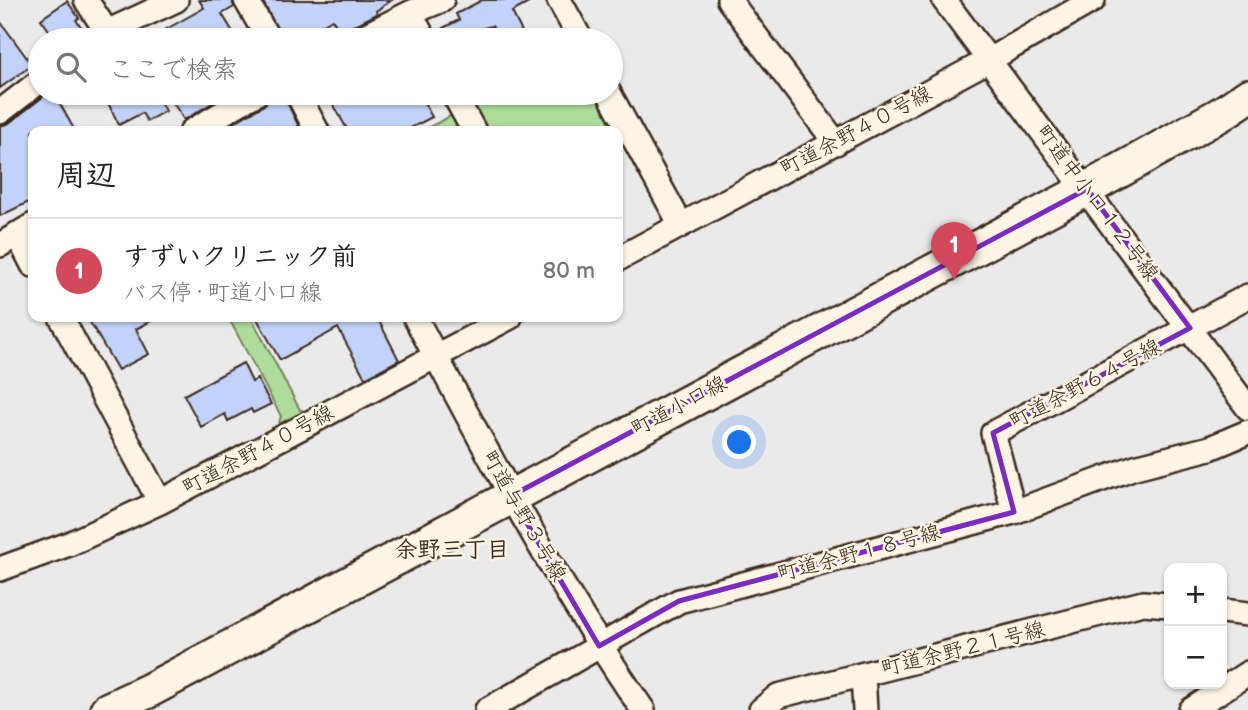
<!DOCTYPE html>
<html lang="ja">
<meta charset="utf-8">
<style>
body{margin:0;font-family:"Balsamiq Sans","Klee One",sans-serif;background:#f2f2f2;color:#222}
.controls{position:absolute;right:21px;bottom:21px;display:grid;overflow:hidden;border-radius:14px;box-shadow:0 2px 5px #0004}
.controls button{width:63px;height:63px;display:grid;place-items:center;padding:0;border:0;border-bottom:2px solid #e0e0e0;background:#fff;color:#222;font:35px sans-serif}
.you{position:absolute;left:740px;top:443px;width:24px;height:24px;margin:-18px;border:5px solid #fff;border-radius:50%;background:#1a73e8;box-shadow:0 0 0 10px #1a73e833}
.badge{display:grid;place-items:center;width:46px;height:46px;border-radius:50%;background:#d1495b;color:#fff;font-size:23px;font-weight:700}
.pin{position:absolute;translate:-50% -58px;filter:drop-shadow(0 2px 4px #0008)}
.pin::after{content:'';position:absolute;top:37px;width:24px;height:21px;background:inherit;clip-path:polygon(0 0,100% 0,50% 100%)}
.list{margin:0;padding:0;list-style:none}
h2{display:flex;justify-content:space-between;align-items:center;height:91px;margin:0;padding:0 28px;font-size:30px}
h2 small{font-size:23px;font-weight:400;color:#767676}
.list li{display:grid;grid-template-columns:46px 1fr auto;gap:21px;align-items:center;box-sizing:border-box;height:105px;padding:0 28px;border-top:2px solid #e0e0e0}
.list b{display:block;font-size:26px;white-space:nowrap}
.list p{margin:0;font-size:23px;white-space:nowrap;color:#767676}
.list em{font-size:23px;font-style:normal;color:#767676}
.icon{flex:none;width:38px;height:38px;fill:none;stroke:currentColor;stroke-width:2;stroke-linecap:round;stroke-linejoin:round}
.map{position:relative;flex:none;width:1248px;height:710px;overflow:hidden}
.search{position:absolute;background:#fff;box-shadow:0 2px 5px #0004;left:28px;top:28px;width:595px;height:77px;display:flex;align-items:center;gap:18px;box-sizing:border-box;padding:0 24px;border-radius:38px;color:#767676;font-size:26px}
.panel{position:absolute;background:#fff;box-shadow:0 2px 5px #0004;left:28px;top:126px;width:595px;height:196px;border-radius:14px}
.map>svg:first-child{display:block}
.green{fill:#addc9b;stroke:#74835c;stroke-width:2}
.building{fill:#c2d2f8;stroke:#3b2a1e;stroke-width:2}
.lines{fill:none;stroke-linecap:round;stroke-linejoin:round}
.street-casing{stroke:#3b2a1e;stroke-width:28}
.secondary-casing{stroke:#3b2a1e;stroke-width:38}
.street{stroke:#fcf5e5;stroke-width:23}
.secondary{stroke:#fcf5e5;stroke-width:33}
.marked{fill:none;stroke:#7b2cbf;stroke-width:5;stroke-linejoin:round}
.labels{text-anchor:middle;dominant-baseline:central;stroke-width:5;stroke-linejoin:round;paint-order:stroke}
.street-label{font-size:21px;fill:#3b2a1e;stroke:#fcf5e5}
.neighbourhood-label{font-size:23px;font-weight:bold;fill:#3b2a1e;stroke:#fcf5e5}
</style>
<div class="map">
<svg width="1248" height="710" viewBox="0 0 1248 710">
<rect width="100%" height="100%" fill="#ebeaeb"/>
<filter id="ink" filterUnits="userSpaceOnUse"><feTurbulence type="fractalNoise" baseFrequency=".0143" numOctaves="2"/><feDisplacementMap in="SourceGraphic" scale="14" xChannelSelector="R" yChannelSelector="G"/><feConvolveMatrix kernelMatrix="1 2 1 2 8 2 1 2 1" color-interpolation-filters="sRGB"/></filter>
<g filter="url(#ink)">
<path class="green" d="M 494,93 L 598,93 L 624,141 L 618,144 L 618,131 L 422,131 Z
M 228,317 L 251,317 L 300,410 L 310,412 L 277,430 L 281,416 Z"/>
<path class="building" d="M 199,0 L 232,0 L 234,7 L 222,14 L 238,40 L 147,40 L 204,8 Z
M 262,0 L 392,0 L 376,11 L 377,14 L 349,28 L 343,36 L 332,19 L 297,40 L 283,40 Z
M 482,0 L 534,0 L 512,12 L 526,40 L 499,40 L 492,26 L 476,30 L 457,40 L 451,40 L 443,28 L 459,20 L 456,14 Z
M 67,1 L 79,18 L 76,20 L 85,32 L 76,40 L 56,40 L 41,19 Z
M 0,21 L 32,65 L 0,88 Z
M 48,93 L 54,93 L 75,131 L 33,131 L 33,200 L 0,216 L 0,126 L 9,123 Z
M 103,93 L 156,93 L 165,111 L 147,121 L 142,113 L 119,125 Z
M 167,93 L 206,93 L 212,103 L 184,120 Z
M 327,93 L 419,93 L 432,117 L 405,131 L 348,131 Z
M 273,95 L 275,100 L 284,96 L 301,131 L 219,131 L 264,105 Z
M 87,317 L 158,317 L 136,329 L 149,354 L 118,370 Z
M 256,317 L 377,317 L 399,360 L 365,378 L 338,328 L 280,360 Z
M 243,363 L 252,382 L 257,379 L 271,404 L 253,413 L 251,409 L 228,421 L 225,414 L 201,427 L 184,395 Z"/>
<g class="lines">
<defs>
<path id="street" d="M 86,0 L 107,32
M 246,0 L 269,40
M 559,0 L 581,40
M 729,0 L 836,143
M 944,0 L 1248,408
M 410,13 L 425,40
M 96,40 L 107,32 L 176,0
M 356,40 L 410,13 L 442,0
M 297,93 L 317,131
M 453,93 L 474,131
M 609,93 L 681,225
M 0,112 L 40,81
M 192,131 L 257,93
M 17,234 L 33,265
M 0,245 L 33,225
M 618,259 L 989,60 L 1093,0
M 61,317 L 160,502
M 415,317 C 486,451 557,585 643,710
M 1014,512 L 993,433 L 1248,296
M 0,569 L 69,544 L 160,502 L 510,317
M 1222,611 L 1248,614
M 863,675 L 865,710
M 487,710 L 679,601 L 1014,512 L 1135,467 L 1210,448 L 1248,432
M 761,710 L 778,696 L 1143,603 L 1169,605
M 1191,710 L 1248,673"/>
<path id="secondary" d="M 107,710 L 148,691 L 1087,189 L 1221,114 L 1248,96"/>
</defs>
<use href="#street" class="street-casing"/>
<use href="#secondary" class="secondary-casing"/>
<use href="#street" class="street"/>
<use href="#secondary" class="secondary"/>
</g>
</g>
<path class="marked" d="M 1087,189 L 1190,328 L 993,433 L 1014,512 L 679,601 L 599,646 L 511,496 Z"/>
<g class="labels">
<g class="street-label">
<text transform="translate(856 131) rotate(-28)">町道余野４０号線</text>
<text transform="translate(1097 203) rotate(53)">町道中小口１２号線</text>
<text transform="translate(1085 384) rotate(-28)">町道余野６４号線</text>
<text transform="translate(679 406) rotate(-28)">町道小口線</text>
<text transform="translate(258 450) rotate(-28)">町道余野４０号線</text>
<text transform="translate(524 516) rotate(60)">町道与野３号線</text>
<text transform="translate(859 553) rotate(-15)">町道余野１８号線</text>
<text transform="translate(963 649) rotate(-14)">町道余野２１号線</text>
</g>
<g class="neighbourhood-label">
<text x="452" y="550">余野三丁目</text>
</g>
</g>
</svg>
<div class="controls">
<button>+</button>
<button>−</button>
</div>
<div class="you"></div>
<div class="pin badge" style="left:954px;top:280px">1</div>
<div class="search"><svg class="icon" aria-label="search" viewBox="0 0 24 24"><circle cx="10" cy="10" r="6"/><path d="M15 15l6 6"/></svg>ここで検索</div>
<section class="panel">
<h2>周辺<small></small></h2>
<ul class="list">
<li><span class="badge">1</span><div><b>すずいクリニック前</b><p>バス停 · 町道小口線</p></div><em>80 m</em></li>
</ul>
</section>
</div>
